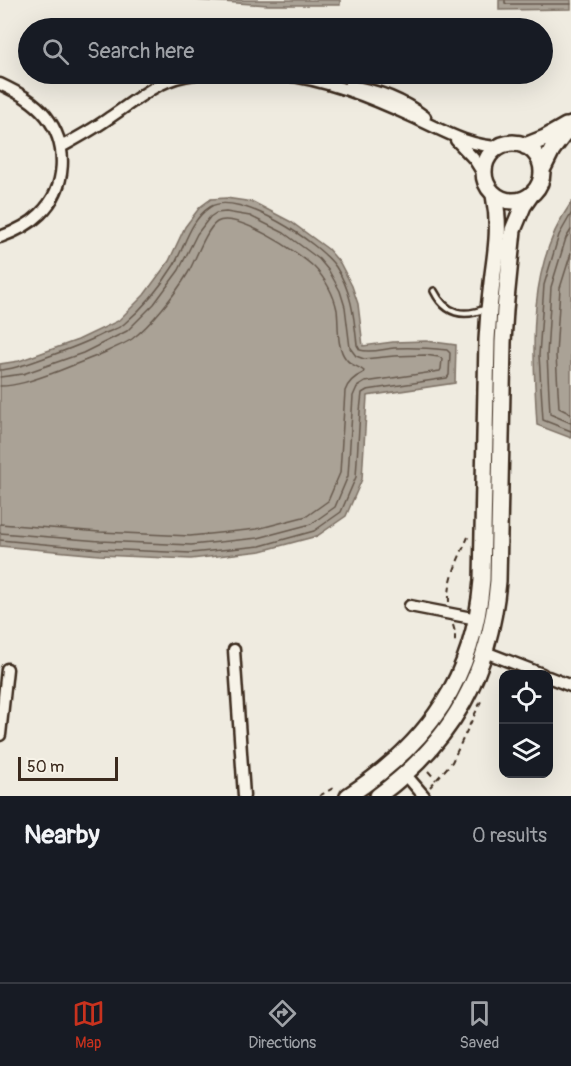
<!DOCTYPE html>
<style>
body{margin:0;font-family:Pangolin,sans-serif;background:#20242c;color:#f1f3f6}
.controls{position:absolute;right:18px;bottom:18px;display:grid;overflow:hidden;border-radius:12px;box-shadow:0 6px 24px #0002}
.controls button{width:54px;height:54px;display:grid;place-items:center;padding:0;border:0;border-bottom:2px solid #363941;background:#171b24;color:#f1f3f6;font:30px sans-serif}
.scale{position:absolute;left:18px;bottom:15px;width:100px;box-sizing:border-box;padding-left:6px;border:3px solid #3b2a1e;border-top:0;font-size:16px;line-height:21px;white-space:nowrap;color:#3b2a1e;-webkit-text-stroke:4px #f7f3e8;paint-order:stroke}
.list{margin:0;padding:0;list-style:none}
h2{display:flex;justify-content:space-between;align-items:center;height:78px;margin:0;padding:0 24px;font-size:26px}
h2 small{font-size:20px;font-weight:400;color:#9ea1a6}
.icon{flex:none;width:33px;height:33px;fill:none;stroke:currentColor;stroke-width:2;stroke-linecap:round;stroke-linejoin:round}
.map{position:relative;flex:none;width:571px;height:796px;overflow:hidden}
.search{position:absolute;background:#171b24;box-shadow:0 6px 24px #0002;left:18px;right:18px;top:18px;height:66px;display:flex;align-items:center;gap:15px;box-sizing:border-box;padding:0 21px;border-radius:33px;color:#9ea1a6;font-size:22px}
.sheet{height:186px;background:#171b24}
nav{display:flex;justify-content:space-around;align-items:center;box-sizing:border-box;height:84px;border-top:2px solid #363941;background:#171b24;font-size:16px;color:#9ea1a6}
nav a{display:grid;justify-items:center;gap:3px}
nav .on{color:#c8321e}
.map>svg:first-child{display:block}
.water{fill:#aaa296;stroke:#7e7266;stroke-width:1.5}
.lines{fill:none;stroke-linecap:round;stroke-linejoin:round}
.shore{stroke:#675a4e;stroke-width:1.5}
.lane-casing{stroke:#3b2a1e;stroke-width:10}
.street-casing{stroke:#3b2a1e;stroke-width:15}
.secondary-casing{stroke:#3b2a1e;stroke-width:20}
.path{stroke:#3b2a1e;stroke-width:2;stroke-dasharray:6 4.5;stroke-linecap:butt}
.lane{stroke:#f7f3e8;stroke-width:5}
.street{stroke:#f7f3e8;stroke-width:10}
.secondary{stroke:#f7f3e8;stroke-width:15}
</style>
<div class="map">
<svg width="571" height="796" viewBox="0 0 571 796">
<rect width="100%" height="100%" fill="#efebe0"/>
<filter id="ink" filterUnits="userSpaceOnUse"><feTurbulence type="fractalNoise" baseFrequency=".0167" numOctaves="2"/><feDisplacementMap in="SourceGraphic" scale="12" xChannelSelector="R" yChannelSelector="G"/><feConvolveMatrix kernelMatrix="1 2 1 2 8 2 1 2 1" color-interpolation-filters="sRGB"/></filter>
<g filter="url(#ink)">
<path class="water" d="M 193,0 L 340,0 L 340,5 L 268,5 Z
M 499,0 L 571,0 L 571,9 L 499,10 Z
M 226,198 L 253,202 L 291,222 L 328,249 L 340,263 L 352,286 L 358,304 L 363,346 L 393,342 L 426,341 L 456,345 L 455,383 L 367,396 L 362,479 L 346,516 L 317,536 L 261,551 L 191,559 L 99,555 L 0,546 L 0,364 L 19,361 L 78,340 L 118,321 L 144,295 L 169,261 L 185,227 L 200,207 L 211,199 Z
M 571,203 L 571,438 L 537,425 C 533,351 526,267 571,203 Z"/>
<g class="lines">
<path class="shore" d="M 505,0 L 505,3 L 507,4 L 571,4
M 571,214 L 559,235 L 544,285 L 539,355 L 543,420 L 571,431
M 571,230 L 566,238 L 551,287 L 547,355 L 550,414 L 571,423
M 571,253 L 560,288 L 556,355 L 559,408 L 571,414
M 0,370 C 15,369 30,363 44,358 C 64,351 84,344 103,334 C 110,331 118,329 124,324 C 143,308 161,286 174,265 C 185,246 190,220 210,207 C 238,189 320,243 336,267 C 352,292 354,317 357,345 L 360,350 C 371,353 383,349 394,348 C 412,347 429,348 447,350 L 450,353 L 449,375 L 447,378 L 367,390 L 362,393 L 360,411 L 356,477 L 341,512 L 314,531 L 260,546 L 191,553 L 99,549 L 0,540
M 0,377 L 23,374 L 83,353 L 127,331 L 154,304 L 179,270 L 197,234 L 210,217 L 216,213 L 226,212 L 250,216 L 284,233 L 319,259 L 329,271 L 340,291 L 345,307 L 350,348 L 356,356 L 364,359 L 394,356 L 425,355 L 439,357 L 442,359 L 441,369 L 440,371 L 365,382 L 357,387 L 353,396 L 348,476 L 335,507 L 311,524 L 258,538 L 191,545 L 100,541 L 0,533
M 0,386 C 18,386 36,379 53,373 C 71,366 90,359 108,351 C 115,347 125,344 132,339 C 151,325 176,293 188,273 C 195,261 206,229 217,222 C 236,211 300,253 314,267 C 325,278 334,295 337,310 C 339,325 336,347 346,359 C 351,366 359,366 364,371 L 363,373 C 354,377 348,382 345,391 L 340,473 L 328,501 L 307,516 L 257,529 L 190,536 L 100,532 L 0,524"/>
<defs>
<path id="lane" d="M 434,291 C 446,315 464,318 487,308"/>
<path id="street" d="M 278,74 C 325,79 370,97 413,117 C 442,130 467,146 500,147
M 0,84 C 17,92 34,101 46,116 C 69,145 67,188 40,214 C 29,225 14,232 0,237
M 349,86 C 377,90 403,100 425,117
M 456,140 L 474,159 L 484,175
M 61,147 C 77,138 94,129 109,118 C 138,99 159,78 195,74
M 410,606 L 477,619
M 234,650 L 244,796
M 485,652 L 542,674
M 548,677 L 571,686
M 0,735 L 7,669
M 406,775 L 424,796"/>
<path id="secondary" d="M484 172a29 29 0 1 1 58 0a29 29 0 1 1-58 0Z
M 525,146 L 545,138 L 566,126
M 542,170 L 552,150 L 571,125
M 348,796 C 429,743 474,678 482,580 L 487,340 C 488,318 490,296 493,274 C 497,245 500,225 494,195
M 378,796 C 453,741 490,673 498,581 L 503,342 L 505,310 L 513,230 L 523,206 L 530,196"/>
</defs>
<use href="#lane" class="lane-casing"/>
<use href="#street" class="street-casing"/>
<use href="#secondary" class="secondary-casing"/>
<path class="path" d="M 449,602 C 448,578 459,558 468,537
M 453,625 L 455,632 L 455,644
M 428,771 L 436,780
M 430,787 L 452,762 L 482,699
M 319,796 L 337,786"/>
<use href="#lane" class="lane"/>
<use href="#street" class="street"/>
<use href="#secondary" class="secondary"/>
</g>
</g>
</svg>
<div class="controls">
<button><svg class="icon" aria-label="locate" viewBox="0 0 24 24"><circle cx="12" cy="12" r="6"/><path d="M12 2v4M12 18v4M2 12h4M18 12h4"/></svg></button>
<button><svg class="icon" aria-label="layers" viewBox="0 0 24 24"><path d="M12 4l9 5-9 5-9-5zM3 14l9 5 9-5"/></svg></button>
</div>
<div class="scale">50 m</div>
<div class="search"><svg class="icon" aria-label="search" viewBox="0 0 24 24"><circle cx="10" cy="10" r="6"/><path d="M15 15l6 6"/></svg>Search here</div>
</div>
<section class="sheet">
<h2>Nearby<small>0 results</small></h2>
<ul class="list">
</ul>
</section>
<nav>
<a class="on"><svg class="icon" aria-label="map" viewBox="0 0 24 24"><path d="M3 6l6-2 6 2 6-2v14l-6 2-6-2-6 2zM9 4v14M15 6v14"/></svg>Map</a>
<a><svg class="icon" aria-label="directions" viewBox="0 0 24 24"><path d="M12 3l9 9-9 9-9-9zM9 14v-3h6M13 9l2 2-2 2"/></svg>Directions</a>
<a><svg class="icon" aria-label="saved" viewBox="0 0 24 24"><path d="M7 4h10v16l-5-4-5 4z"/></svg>Saved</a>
</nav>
